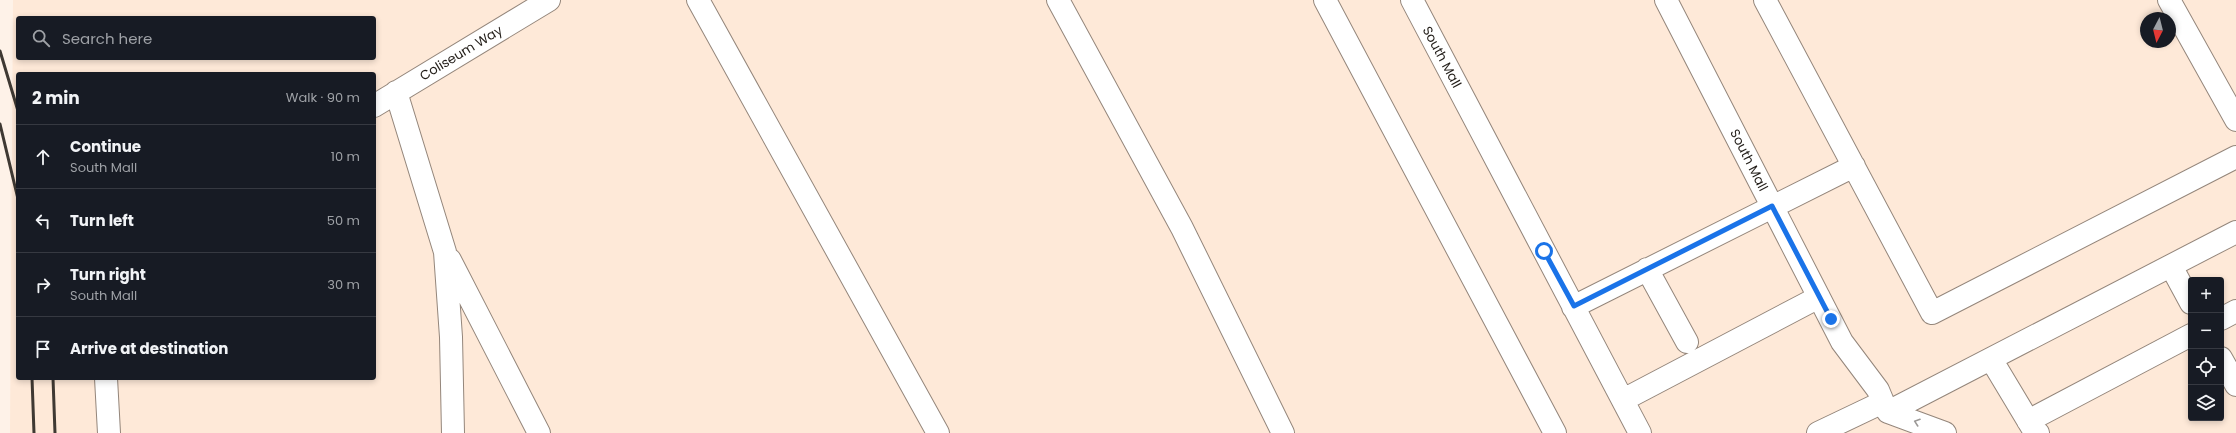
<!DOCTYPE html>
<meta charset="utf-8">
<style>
body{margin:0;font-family:Poppins,sans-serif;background:#242831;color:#f1f3f6}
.controls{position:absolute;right:12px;bottom:12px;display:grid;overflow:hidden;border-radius:4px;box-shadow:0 2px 6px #0003}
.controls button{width:36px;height:36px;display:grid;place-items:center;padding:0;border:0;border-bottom:1px solid #363941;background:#171b24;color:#f1f3f6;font:20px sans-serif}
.compass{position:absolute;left:2140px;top:12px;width:36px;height:36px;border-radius:50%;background:#171b24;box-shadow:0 2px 6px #0003;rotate:187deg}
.stop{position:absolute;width:12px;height:12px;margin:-9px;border:3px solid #1a73e8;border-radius:50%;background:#fff}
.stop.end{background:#1a73e8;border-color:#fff;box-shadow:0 1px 4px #0008}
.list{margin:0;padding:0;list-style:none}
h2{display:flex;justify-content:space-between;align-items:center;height:52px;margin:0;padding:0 16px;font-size:17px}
h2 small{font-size:13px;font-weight:400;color:#9ea1a6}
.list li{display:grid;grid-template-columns:26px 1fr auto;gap:12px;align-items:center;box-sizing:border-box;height:64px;padding:0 16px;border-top:1px solid #363941}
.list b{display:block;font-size:15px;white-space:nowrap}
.list p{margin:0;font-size:13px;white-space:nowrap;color:#9ea1a6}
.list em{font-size:13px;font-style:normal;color:#9ea1a6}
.icon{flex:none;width:22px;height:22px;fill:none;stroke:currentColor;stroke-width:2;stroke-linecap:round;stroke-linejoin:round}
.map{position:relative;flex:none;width:2236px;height:433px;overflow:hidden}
.search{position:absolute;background:#171b24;box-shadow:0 2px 6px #0003;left:16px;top:16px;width:360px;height:44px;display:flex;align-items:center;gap:10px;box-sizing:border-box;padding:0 14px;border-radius:4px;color:#9ea1a6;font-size:15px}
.panel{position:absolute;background:#171b24;box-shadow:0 2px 6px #0003;left:16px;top:72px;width:360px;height:308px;border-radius:4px}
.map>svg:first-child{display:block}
.built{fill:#fee9d8;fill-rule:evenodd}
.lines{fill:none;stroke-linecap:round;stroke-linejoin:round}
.minor-casing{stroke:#94867b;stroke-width:24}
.minor{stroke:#fff;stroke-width:22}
.rail{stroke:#3f3933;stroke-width:3}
.oneway{stroke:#9c9997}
.route{stroke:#1a73e8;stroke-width:5}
.labels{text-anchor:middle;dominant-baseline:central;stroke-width:4;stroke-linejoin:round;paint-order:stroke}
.street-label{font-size:13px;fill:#221d18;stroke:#fff}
</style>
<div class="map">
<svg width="2236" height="433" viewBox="0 0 2236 433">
<rect width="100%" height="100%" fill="#fef2e8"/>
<path class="built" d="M 13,0 L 2236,0 L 2236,433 L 10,433 ZM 18,18 L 374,18 L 374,58 L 18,58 ZM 2146,18 L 2170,18 L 2170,42 L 2146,42 ZM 18,74 L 374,74 L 374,378 L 18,378 ZM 2191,280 L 2221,280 L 2221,418 L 2191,418 Z"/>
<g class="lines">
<defs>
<path id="minor" d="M 698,0 L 938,433
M 1058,0 L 1182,228 L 1283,433
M 1325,0 L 1555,433
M 1412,0 L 1640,433
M 1666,0 L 1842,342 L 1878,390 L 1883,402 L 1818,433
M 1765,0 L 1932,313 L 2236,157
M 2169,0 L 2236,120
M 396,92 L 445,252 L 451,337 L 453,433
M 374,106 L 549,0
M 450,260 L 539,433
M 2171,266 L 2191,303
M 1647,269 L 1687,342
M 1573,307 L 1854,166
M 2221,319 L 2236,311
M 2221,358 L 2236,385
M 1991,359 L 2033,429 L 2038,433
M 106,378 L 109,433
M 1623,400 L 1819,297
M 1884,405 L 1888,412 L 1945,433
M 1888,412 L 2236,232
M 2028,421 L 2191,335"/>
</defs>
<use href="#minor" class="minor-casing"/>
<use href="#minor" class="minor"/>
<path class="rail" d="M 0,51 L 18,111
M 0,124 L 18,199
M 32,378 L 34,433
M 53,378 L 55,433"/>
</g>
<defs><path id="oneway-chevron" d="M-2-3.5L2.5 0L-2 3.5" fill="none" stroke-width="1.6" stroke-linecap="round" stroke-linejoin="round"/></defs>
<use class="oneway" href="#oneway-chevron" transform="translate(1917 422) rotate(-161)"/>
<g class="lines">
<path class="route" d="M 1544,251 L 1574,306 L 1772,206 L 1831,319"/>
</g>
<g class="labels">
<g class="street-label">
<text transform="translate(461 53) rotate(-31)">Coliseum Way</text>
<text transform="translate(1442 57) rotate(62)">South Mall</text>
<text transform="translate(1749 160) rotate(63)">South Mall</text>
</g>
</g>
</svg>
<div class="controls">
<button>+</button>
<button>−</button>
<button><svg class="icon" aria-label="locate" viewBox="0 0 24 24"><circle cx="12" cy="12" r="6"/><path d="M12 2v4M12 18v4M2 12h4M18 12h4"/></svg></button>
<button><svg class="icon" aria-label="layers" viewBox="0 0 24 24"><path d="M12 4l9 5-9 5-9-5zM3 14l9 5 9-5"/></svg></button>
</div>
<svg class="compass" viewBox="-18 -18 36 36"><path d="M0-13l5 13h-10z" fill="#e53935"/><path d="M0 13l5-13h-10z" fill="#9ea1a6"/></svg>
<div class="stop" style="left:1544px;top:251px"></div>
<div class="stop end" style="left:1831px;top:319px"></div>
<div class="search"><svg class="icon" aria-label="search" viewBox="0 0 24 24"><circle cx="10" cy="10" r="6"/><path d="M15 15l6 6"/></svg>Search here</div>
<section class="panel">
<h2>2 min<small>Walk · 90 m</small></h2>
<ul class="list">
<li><svg class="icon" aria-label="ahead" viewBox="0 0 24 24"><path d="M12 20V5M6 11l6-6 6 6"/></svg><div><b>Continue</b><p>South Mall</p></div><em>10 m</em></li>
<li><svg class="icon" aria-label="left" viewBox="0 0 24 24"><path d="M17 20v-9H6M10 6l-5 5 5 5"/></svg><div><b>Turn left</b></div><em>50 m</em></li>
<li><svg class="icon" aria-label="right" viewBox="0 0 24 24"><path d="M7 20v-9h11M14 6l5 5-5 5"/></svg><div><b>Turn right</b><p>South Mall</p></div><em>30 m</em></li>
<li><svg class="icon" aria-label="arrive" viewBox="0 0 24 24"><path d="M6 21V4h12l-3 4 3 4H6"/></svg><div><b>Arrive at destination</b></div></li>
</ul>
</section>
</div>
